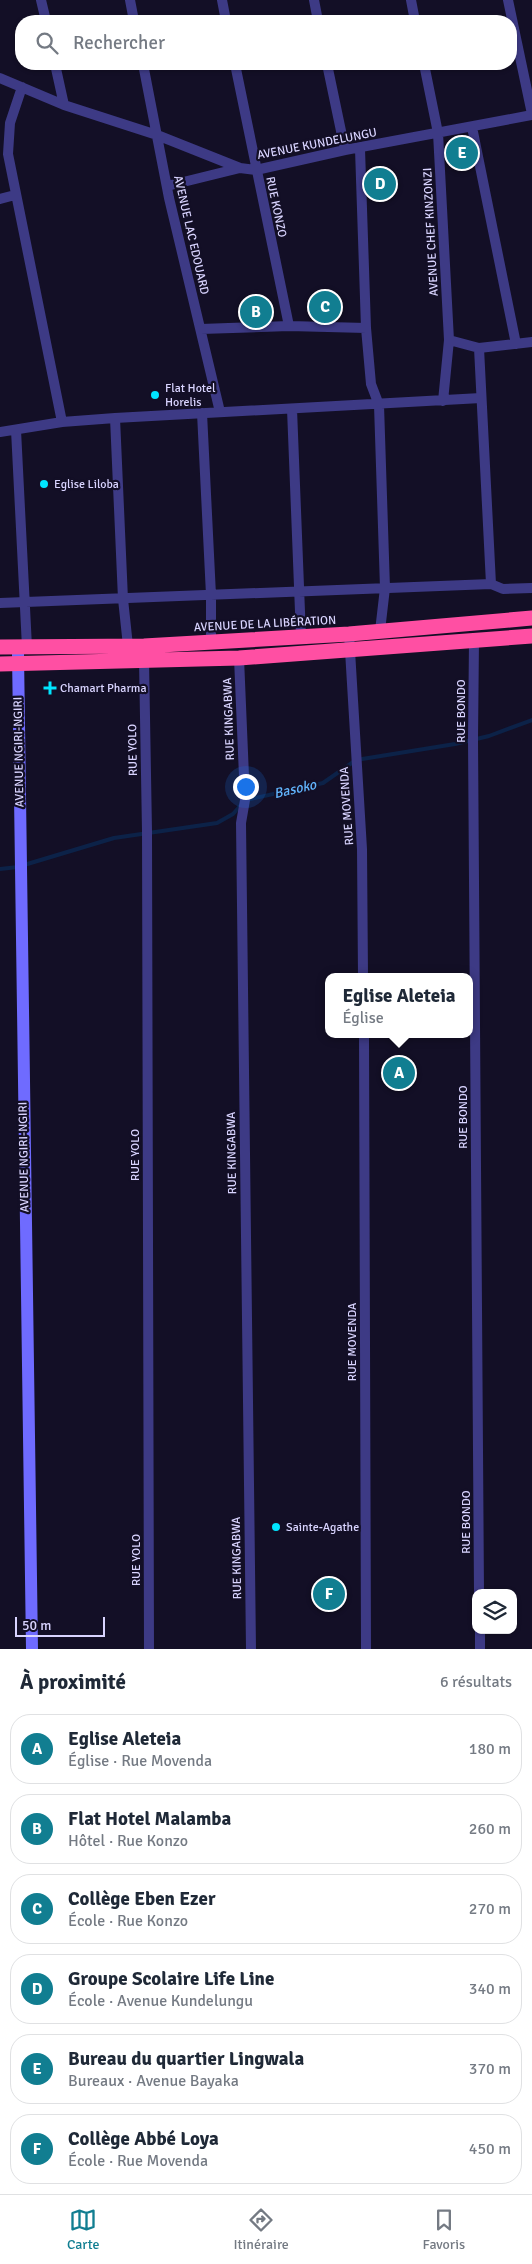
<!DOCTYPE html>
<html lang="fr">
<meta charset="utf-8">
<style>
body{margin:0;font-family:Signika,sans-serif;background:#f2f2f3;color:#1f2937}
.controls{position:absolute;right:15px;bottom:15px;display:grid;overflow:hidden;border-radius:10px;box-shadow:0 1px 4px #0004}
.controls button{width:45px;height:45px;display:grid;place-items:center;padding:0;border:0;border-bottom:1px solid #e0e1e3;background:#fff;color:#1f2937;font:25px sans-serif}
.scale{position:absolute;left:15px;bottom:12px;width:90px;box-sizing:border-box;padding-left:5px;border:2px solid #d9d4ff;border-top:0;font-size:14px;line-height:18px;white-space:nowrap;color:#d9d4ff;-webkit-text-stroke:4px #130f26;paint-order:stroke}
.you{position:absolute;left:245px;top:786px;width:18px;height:18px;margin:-12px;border:4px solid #fff;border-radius:50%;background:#1a73e8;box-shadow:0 0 0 8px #1a73e833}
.badge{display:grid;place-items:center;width:32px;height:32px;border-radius:50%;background:#117e91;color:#fff;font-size:16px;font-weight:700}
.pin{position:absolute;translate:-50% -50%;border:2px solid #fff;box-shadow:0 1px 5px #0006}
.popup{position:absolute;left:325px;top:973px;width:148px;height:65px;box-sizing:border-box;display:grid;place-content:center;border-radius:10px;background:#fff;filter:drop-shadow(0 1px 4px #0005);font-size:16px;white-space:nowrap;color:#747a83}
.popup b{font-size:19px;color:#1f2937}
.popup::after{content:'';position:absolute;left:50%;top:100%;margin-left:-10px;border:10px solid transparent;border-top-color:#fff}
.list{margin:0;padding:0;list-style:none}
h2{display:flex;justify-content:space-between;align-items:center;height:65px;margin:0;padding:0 20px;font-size:21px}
h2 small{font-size:16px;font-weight:400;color:#747a83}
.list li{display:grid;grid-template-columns:32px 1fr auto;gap:15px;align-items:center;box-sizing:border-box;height:70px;margin:0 10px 10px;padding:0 10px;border:1px solid #e0e1e3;border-radius:20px}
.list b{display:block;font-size:19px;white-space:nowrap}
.list p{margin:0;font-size:16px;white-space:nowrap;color:#747a83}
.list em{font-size:16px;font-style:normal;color:#747a83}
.icon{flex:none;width:28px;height:28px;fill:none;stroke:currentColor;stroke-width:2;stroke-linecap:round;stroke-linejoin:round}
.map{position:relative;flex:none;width:532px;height:1649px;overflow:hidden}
.search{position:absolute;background:#fff;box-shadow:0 1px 4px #0004;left:15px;right:15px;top:15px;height:55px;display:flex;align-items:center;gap:12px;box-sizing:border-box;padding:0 18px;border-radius:20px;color:#747a83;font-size:19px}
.sheet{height:545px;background:#fff}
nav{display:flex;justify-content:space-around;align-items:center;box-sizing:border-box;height:70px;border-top:1px solid #e0e1e3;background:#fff;font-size:14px;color:#747a83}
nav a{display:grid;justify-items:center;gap:2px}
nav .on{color:#117e91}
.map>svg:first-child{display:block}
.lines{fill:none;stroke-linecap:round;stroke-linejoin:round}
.stream{stroke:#0c2248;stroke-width:4}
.street{stroke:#3d3a85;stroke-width:10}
.secondary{stroke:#6f6bff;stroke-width:12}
.highway{stroke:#ff4fa3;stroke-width:15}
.poi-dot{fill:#00e5ff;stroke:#130f26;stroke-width:2}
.labels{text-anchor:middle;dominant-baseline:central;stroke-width:4.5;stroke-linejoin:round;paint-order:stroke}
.street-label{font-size:12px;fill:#d9d4ff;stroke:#130f26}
.poi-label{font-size:12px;fill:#d9d4ff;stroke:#130f26;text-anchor:start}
.water-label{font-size:14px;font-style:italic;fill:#62b6ff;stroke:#130f26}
</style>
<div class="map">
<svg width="532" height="1649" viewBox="0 0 532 1649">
<rect width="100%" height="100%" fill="#130f26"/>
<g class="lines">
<path class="stream" d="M 246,800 L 323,783 L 356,760 L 455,744 L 489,736 L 532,720
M 24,865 L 114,838 L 217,823 L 233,814 L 241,805
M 0,869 L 18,867"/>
<path class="street" d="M 41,0 L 46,21
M 130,0 L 134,21
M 222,0 L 226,21
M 314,0 L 318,21
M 411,0 L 415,21
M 508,0 L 532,114
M 55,64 L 64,105
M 143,64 L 169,198 L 220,412
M 235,64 L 289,326
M 327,64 L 345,150
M 424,64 L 438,133 L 449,340 L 443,401
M 0,78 L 64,105 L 157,135 L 240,168 L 256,170 L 345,150 L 532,115
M 22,87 L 10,123 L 8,154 L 62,422
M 472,127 L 516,344
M 167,186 L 240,168
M 0,199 L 15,195
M 366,328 L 371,384 L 379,405 L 385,588 L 380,631
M 201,329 L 289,326 L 366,328 L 360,149
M 449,340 L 479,348 L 532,342
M 479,348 L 491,584
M 292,409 L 301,637
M 202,413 L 211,595 L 211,642
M 115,418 L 123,599 L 128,646
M 16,430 L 27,647
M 0,432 L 62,422 L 115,418 L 481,398
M 0,603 L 491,584 L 503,589 L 532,588
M 349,634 L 362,849 L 363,977
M 474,640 L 473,739 L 479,1593
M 239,658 L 245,800 L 241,823 L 251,1649
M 144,660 L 147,831 L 149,1649
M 364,1034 L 366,1649
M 480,1630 L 480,1649"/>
<path class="secondary" d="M 18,654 L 32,1649"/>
<path class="highway" d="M 0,647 L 144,646 L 349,634 L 532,618
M 0,664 L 239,658 L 532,636"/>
</g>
<g class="poi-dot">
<circle cx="155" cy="395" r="5"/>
<circle cx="44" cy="484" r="5"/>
<path d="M47.5 680.5h5v5h5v5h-5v5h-5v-5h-5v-5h5z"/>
<circle cx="276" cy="1527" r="5"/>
</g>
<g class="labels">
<g class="street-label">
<text transform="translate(317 144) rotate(-11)">AVENUE KUNDELUNGU</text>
<text transform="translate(276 207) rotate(78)">RUE KONZO</text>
<text transform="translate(431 232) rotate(-93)">AVENUE CHEF KINZONZI</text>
<text transform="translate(191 235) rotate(77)">AVENUE LAC EDOUARD</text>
<text transform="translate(265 624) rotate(-3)">AVENUE DE LA LIBÉRATION</text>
<text transform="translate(461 711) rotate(-90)">RUE BONDO</text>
<text transform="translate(229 719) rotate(-92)">RUE KINGABWA</text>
<text transform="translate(133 750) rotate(-91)">RUE YOLO</text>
<text transform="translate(19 752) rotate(-91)">AVENUE NGIRI-NGIRI</text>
<text transform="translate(347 806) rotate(-94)">RUE MOVENDA</text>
<text transform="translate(463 1117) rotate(-90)">RUE BONDO</text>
<text transform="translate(232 1153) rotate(-91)">RUE KINGABWA</text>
<text transform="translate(135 1155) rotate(-90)">RUE YOLO</text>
<text transform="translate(24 1157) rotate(-91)">AVENUE NGIRI-NGIRI</text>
<text transform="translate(352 1342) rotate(-90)">RUE MOVENDA</text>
<text transform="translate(466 1522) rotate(-90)">RUE BONDO</text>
<text transform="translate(237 1558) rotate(-91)">RUE KINGABWA</text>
<text transform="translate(136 1560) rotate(-90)">RUE YOLO</text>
</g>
<g class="poi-label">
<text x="165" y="388">Flat Hotel<tspan x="165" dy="14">Horelis</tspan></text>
<text x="54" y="484">Eglise Liloba</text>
<text x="60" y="688">Chamart Pharma</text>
<text x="286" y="1527">Sainte-Agathe</text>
</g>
<g class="water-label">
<text transform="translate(295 789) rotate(-13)">Basoko</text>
</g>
</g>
</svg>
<div class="controls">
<button><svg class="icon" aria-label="layers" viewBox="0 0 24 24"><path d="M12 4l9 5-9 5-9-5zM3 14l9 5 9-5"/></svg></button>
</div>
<div class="scale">50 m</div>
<div class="you"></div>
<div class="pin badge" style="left:399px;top:1073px">A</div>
<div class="popup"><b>Eglise Aleteia</b>Église</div>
<div class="pin badge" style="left:256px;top:312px">B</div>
<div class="pin badge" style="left:325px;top:307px">C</div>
<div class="pin badge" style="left:380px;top:184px">D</div>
<div class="pin badge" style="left:462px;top:153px">E</div>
<div class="pin badge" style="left:329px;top:1594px">F</div>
<div class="search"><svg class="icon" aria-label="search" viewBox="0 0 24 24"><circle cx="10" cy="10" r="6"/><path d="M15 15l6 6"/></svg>Rechercher</div>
</div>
<section class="sheet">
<h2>À proximité<small>6 résultats</small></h2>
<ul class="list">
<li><span class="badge">A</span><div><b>Eglise Aleteia</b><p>Église · Rue Movenda</p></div><em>180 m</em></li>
<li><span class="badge">B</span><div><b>Flat Hotel Malamba</b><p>Hôtel · Rue Konzo</p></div><em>260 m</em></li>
<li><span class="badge">C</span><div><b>Collège Eben Ezer</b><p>École · Rue Konzo</p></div><em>270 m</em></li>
<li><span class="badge">D</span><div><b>Groupe Scolaire Life Line</b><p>École · Avenue Kundelungu</p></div><em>340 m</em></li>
<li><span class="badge">E</span><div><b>Bureau du quartier Lingwala</b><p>Bureaux · Avenue Bayaka</p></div><em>370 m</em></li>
<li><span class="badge">F</span><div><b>Collège Abbé Loya</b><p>École · Rue Movenda</p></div><em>450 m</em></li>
</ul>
</section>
<nav>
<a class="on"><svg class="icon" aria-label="map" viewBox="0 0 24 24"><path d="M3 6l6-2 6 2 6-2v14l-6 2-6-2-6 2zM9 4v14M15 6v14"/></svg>Carte</a>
<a><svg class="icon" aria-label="directions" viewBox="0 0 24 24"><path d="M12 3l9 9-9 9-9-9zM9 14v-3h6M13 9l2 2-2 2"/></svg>Itinéraire</a>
<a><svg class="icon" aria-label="saved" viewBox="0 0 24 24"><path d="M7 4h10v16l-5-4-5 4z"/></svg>Favoris</a>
</nav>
